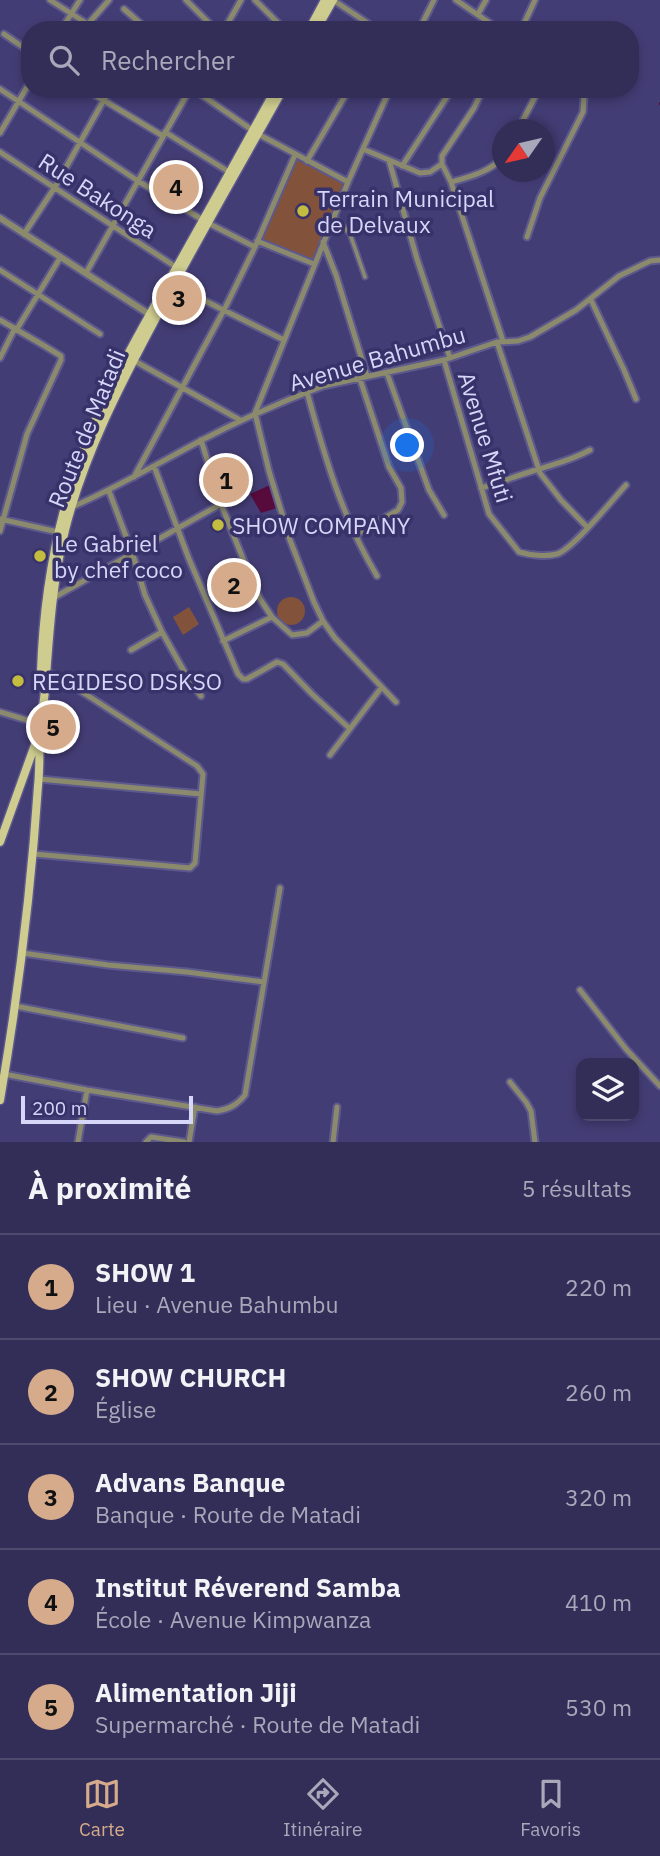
<!DOCTYPE html>
<html lang="fr">
<meta charset="utf-8">
<style>
body{margin:0;font-family:"IBM Plex Sans",sans-serif;background:#3d3a61;color:#f1f3f6}
.controls{position:absolute;right:21px;bottom:21px;display:grid;overflow:hidden;border-radius:14px;box-shadow:0 4px 10px #0003}
.controls button{width:63px;height:63px;display:grid;place-items:center;padding:0;border:0;border-bottom:2px solid #4d4a6e;background:#322e58;color:#f1f3f6;font:35px sans-serif}
.compass{position:absolute;left:492px;top:119px;width:63px;height:63px;border-radius:50%;background:#322e58;box-shadow:0 4px 10px #0003;rotate:236deg}
.scale{position:absolute;left:21px;bottom:18px;width:172px;box-sizing:border-box;padding-left:7px;border:4px solid #d6d6f8;border-top:0;font-size:19px;line-height:24px;white-space:nowrap;color:#d6d6f8;-webkit-text-stroke:5px #38326a;paint-order:stroke}
.you{position:absolute;left:408px;top:446px;width:24px;height:24px;margin:-18px;border:5px solid #fff;border-radius:50%;background:#1a73e8;box-shadow:0 0 0 10px #1a73e833}
.badge{display:grid;place-items:center;width:46px;height:46px;border-radius:50%;background:#d6ab8b;color:#111;font-size:23px;font-weight:700}
.pin{position:absolute;translate:-50% -50%;border:4px solid #fff;box-shadow:0 2px 7px #0006}
.list{margin:0;padding:0;list-style:none}
h2{display:flex;justify-content:space-between;align-items:center;height:91px;margin:0;padding:0 28px;font-size:30px}
h2 small{font-size:23px;font-weight:400;color:#a8a8ba}
.list li{display:grid;grid-template-columns:46px 1fr auto;gap:21px;align-items:center;box-sizing:border-box;height:105px;padding:0 28px;border-top:2px solid #4d4a6e}
.list b{display:block;font-size:26px;white-space:nowrap}
.list p{margin:0;font-size:23px;white-space:nowrap;color:#a8a8ba}
.list em{font-size:23px;font-style:normal;color:#a8a8ba}
.icon{flex:none;width:38px;height:38px;fill:none;stroke:currentColor;stroke-width:2;stroke-linecap:round;stroke-linejoin:round}
.map{position:relative;flex:none;width:660px;height:1142px;overflow:hidden}
.search{position:absolute;background:#322e58;box-shadow:0 4px 10px #0003;left:21px;right:21px;top:21px;height:77px;display:flex;align-items:center;gap:18px;box-sizing:border-box;padding:0 24px;border-radius:28px;color:#a8a8ba;font-size:26px}
.sheet{height:616px;background:#322e58}
nav{display:flex;justify-content:space-around;align-items:center;box-sizing:border-box;height:98px;border-top:2px solid #4d4a6e;background:#322e58;font-size:19px;color:#a8a8ba}
nav a{display:grid;justify-items:center;gap:4px}
nav .on{color:#d6ab8b}
.map>svg:first-child{display:block}
.green{fill:#83523b}
.water{fill:#570b3d}
.lines{fill:none;stroke-linecap:round;stroke-linejoin:round}
.stream{stroke:#570b3d;stroke-width:2}
.pedestrian-casing{stroke:#5d598d;stroke-width:7}
.minor-casing{stroke:#5d598d;stroke-width:9}
.tertiary-casing{stroke:#5d598d;stroke-width:10}
.primary-casing{stroke:#5d598d;stroke-width:11}
.pedestrian{stroke:#8b8a6d;stroke-width:3.5}
.minor{stroke:#8b8a6d;stroke-width:5}
.tertiary{stroke:#8b8a6d;stroke-width:6}
.primary{stroke:#cecc8f;stroke-width:8}
.poi-dot{fill:#c4bc3e;stroke:#38326a;stroke-width:2.5}
.labels{text-anchor:middle;dominant-baseline:central;stroke-width:7;stroke-linejoin:round;paint-order:stroke}
.street-label{font-size:23px;fill:#d6d6f8;stroke:#38326a}
.poi-label{font-size:23px;fill:#d6d6f8;stroke:#38326a;text-anchor:start}
</style>
<div class="map">
<svg width="660" height="1142" viewBox="0 0 660 1142">
<rect width="100%" height="100%" fill="#433d75"/>
<path class="green" d="M 295,159 L 344,183 L 312,261 L 261,239 Z
M277 611a14 14 0 1 1 28 0a14 14 0 1 1-28 0Z
M 189,607 L 199,624 L 183,635 L 173,617 Z"/>
<path class="water" d="M 270,485 L 277,508 L 261,513 L 250,494 Z"/>
<g class="lines">
<path class="stream" d="M 660,103 L 660,104"/>
<defs>
<path id="pedestrian" d="M 335,217 L 350,234 L 365,277"/>
<path id="minor" d="M 50,0 L 97,30
M 186,0 L 216,30
M 255,0 L 285,30
M 333,0 L 378,30
M 456,0 L 500,30
M 124,9 L 148,30
M 478,14 L 486,0
M 88,24 L 109,0
M 61,30 L 80,0
M 224,30 L 241,0
M 419,30 L 434,0
M 521,30 L 535,0
M 4,34 L 30,52
M 0,89 L 138,181 L 203,220
M 85,89 L 163,136
M 193,89 L 258,134 L 348,182
M 390,89 L 348,182 L 255,413 L 269,471 L 290,540 L 314,602 L 323,621 L 335,638 L 396,702
M 518,130 L 539,89
M 165,132 L 229,172
M 0,133 L 30,82
M 363,149 L 420,173 L 430,172 L 442,164 L 451,182 C 469,177 490,172 503,157
M 0,152 L 176,267
M 389,160 L 417,259 L 450,358
M 307,161 L 349,89
M 442,164 L 442,156 L 474,108 L 483,89
M 402,166 L 452,89
M 451,182 L 503,341
M 208,223 L 255,247
M 24,234 L 55,187 L 110,89
M 527,237 L 540,198 L 583,112 L 584,98 L 578,89
M 257,241 L 314,264
M 323,242 L 336,275 L 367,376
M 0,270 L 100,334
M 86,273 L 190,89
M 173,285 L 284,340
M 591,300 L 624,370 L 636,399
M 0,320 L 43,345 L 61,356 L 61,360 L 27,434 L 0,531
M 17,329 L 60,258
M 497,342 L 540,473 L 561,500 L 587,527
M 0,358 L 15,328
M 133,360 L 240,420
M 444,360 L 489,514 L 519,552 C 529,555 546,557 557,554 C 573,549 612,500 626,485
M 387,373 L 429,490 L 444,515
M 307,392 C 325,458 342,517 377,576
M 201,440 L 221,504 L 250,576 L 260,599 L 272,617 L 292,635 L 307,633 L 323,621
M 154,466 L 189,559 L 238,674 L 243,679 L 247,679 L 277,662 L 283,664 L 312,694 L 349,728
M 134,477 L 224,310 L 255,247 L 295,155
M 481,488 C 501,482 519,475 539,469 C 558,463 572,460 590,450
M 109,491 L 133,555 L 145,595 L 162,632 L 185,673 L 201,696
M 72,507 C 116,488 157,464 200,441 C 240,420 281,402 323,386 L 444,360 L 497,342 L 518,341 L 530,337 L 576,310 L 619,276 L 650,261 L 660,260
M 0,519 L 58,532
M 355,535 L 398,510 L 402,502 L 401,488 L 389,467 L 360,379
M 53,598 L 221,504
M 223,641 L 272,617
M 131,650 L 162,632
M 0,712 L 40,724
M 330,755 L 381,688
M 39,779 L 201,794
M 34,854 L 190,868 L 195,863 L 203,774 L 197,766 L 59,677 L 47,672
M 22,953 L 108,965 L 187,972 L 264,982
M 580,990 L 626,1049 L 660,1086
M 15,1006 L 183,1038
M 4,1074 L 87,1090 L 217,1111 C 229,1109 237,1105 245,1095 L 280,888
M 510,1082 L 526,1102 L 531,1111 L 535,1142
M 78,1142 L 87,1090
M 146,1142 L 151,1137 L 184,1142
M 189,1142 L 195,1107
M 333,1142 L 337,1107"/>
<path id="tertiary" d="M 0,218 L 152,316"/>
<path id="primary" d="M 309,30 L 325,0
M 316,30 L 333,0
M 41,672 C 43,609 52,549 70,489 C 92,416 132,345 170,279 C 206,216 241,152 276,89
M 0,842 L 37,739
M 0,1100 C 18,996 31,891 38,786 C 40,768 39,750 40,732 C 40,718 44,704 45,690 C 49,636 52,583 65,530 C 84,454 121,383 158,314 C 198,238 241,164 283,89"/>
</defs>
<use href="#pedestrian" class="pedestrian-casing"/>
<use href="#minor" class="minor-casing"/>
<use href="#tertiary" class="tertiary-casing"/>
<use href="#primary" class="primary-casing"/>
<use href="#pedestrian" class="pedestrian"/>
<use href="#minor" class="minor"/>
<use href="#tertiary" class="tertiary"/>
<use href="#primary" class="primary"/>
</g>
<g class="poi-dot">
<circle cx="303" cy="211" r="7"/>
<circle cx="218" cy="525" r="7"/>
<circle cx="40" cy="556" r="7"/>
<circle cx="18" cy="681" r="7"/>
</g>
<g class="labels">
<g class="street-label">
<text transform="translate(98 195) rotate(33)">Rue Bakonga</text>
<text transform="translate(377 358) rotate(-16)">Avenue Bahumbu</text>
<text transform="translate(86 428) rotate(-68)">Route de Matadi</text>
<text transform="translate(486 437) rotate(73)">Avenue Mfuti</text>
</g>
<g class="poi-label">
<text x="317" y="198">Terrain Municipal<tspan x="317" dy="26">de Delvaux</tspan></text>
<text x="232" y="525">SHOW COMPANY</text>
<text x="54" y="543">Le Gabriel<tspan x="54" dy="26">by chef coco</tspan></text>
<text x="32" y="681">REGIDESO DSKSO</text>
</g>
</g>
</svg>
<div class="controls">
<button><svg class="icon" aria-label="layers" viewBox="0 0 24 24"><path d="M12 4l9 5-9 5-9-5zM3 14l9 5 9-5"/></svg></button>
</div>
<svg class="compass" viewBox="-18 -18 36 36"><path d="M0-13l5 13h-10z" fill="#e53935"/><path d="M0 13l5-13h-10z" fill="#a8a8ba"/></svg>
<div class="scale">200 m</div>
<div class="you"></div>
<div class="pin badge" style="left:226px;top:480px">1</div>
<div class="pin badge" style="left:234px;top:585px">2</div>
<div class="pin badge" style="left:179px;top:298px">3</div>
<div class="pin badge" style="left:176px;top:187px">4</div>
<div class="pin badge" style="left:53px;top:727px">5</div>
<div class="search"><svg class="icon" aria-label="search" viewBox="0 0 24 24"><circle cx="10" cy="10" r="6"/><path d="M15 15l6 6"/></svg>Rechercher</div>
</div>
<section class="sheet">
<h2>À proximité<small>5 résultats</small></h2>
<ul class="list">
<li><span class="badge">1</span><div><b>SHOW 1</b><p>Lieu · Avenue Bahumbu</p></div><em>220 m</em></li>
<li><span class="badge">2</span><div><b>SHOW CHURCH</b><p>Église</p></div><em>260 m</em></li>
<li><span class="badge">3</span><div><b>Advans Banque</b><p>Banque · Route de Matadi</p></div><em>320 m</em></li>
<li><span class="badge">4</span><div><b>Institut Réverend Samba</b><p>École · Avenue Kimpwanza</p></div><em>410 m</em></li>
<li><span class="badge">5</span><div><b>Alimentation Jiji</b><p>Supermarché · Route de Matadi</p></div><em>530 m</em></li>
</ul>
</section>
<nav>
<a class="on"><svg class="icon" aria-label="map" viewBox="0 0 24 24"><path d="M3 6l6-2 6 2 6-2v14l-6 2-6-2-6 2zM9 4v14M15 6v14"/></svg>Carte</a>
<a><svg class="icon" aria-label="directions" viewBox="0 0 24 24"><path d="M12 3l9 9-9 9-9-9zM9 14v-3h6M13 9l2 2-2 2"/></svg>Itinéraire</a>
<a><svg class="icon" aria-label="saved" viewBox="0 0 24 24"><path d="M7 4h10v16l-5-4-5 4z"/></svg>Favoris</a>
</nav>
